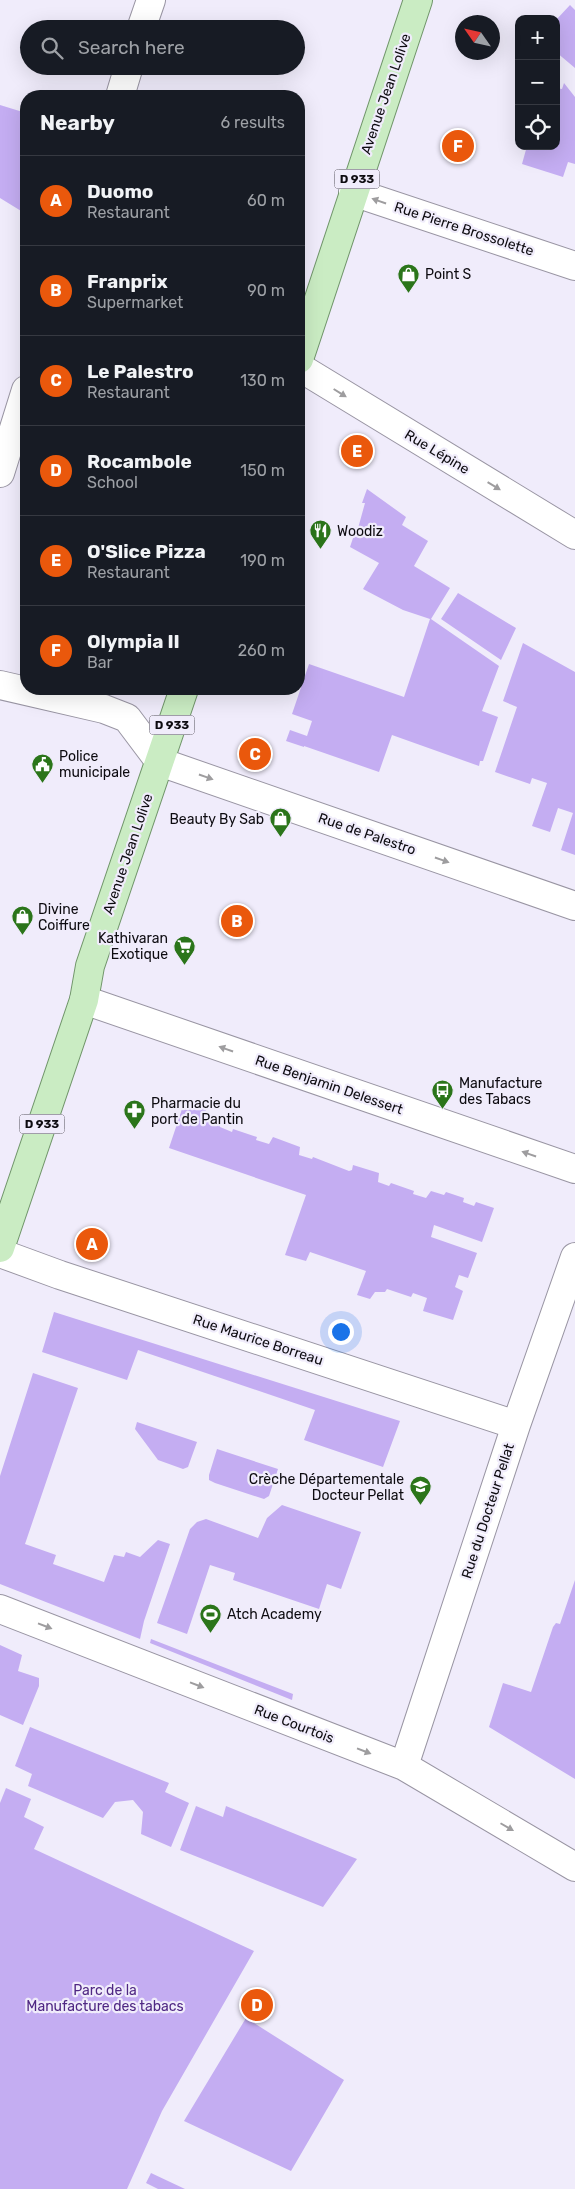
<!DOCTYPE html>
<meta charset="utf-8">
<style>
body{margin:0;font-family:Rubik,sans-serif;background:#242831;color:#f1f3f6}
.controls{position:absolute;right:15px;top:15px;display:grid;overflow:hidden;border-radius:10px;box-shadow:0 5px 20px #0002}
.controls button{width:45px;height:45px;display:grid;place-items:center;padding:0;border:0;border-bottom:1px solid #363941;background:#171b24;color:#f1f3f6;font:25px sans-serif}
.compass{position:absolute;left:455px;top:15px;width:45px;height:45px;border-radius:50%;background:#171b24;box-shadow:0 5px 20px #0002;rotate:304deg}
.you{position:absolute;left:340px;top:1331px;width:18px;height:18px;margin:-12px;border:4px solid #fff;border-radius:50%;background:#1a73e8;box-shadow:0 0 0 8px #1a73e833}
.badge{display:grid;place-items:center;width:32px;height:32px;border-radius:50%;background:#ea580c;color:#fff;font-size:16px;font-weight:700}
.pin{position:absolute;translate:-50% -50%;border:2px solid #fff;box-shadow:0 1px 5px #0006}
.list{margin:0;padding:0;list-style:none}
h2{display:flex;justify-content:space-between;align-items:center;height:65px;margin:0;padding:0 20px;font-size:21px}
h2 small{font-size:16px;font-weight:400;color:#9ea1a6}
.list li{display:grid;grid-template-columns:32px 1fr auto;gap:15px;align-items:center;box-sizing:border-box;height:90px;padding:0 20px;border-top:1px solid #363941}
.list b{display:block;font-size:19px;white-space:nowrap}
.list p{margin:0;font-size:16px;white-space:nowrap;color:#9ea1a6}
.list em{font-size:16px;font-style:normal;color:#9ea1a6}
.icon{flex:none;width:28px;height:28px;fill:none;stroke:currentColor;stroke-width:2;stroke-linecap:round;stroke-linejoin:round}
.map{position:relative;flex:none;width:575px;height:2189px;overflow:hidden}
.search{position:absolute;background:#171b24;box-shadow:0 5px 20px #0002;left:20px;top:20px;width:285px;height:55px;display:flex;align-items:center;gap:12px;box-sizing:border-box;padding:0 18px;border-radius:28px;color:#9ea1a6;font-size:19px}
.panel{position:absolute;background:#171b24;box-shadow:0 5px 20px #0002;left:20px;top:90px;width:285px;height:605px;border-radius:20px}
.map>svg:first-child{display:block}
.green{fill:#c4adf2}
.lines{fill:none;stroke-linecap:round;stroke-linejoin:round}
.minor-casing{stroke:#9995a3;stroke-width:30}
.primary-casing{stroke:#70956a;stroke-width:30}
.minor{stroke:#fff;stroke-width:28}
.primary{stroke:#caecc3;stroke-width:28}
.oneway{fill:#9e9d9f}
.labels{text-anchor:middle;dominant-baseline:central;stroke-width:4.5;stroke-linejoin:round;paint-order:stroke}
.shield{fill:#f0ecfb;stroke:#514e56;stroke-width:1}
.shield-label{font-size:12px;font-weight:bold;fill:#0d0b10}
.street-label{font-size:14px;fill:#0d0b10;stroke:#f0ecfb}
.poi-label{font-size:14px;fill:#0d0b10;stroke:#f0ecfb;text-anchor:start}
.park-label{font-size:14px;fill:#4f2783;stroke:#f0ecfb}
</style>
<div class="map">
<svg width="575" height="2189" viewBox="0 0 575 2189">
<rect width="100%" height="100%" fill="#f0ecfb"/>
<path class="green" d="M 570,5 L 575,10 L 575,68 L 556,52 L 558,39 L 556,37 L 556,20 Z
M 564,83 L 575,97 L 575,164 L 568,162 L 563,177 L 522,164 L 527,146 L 556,146 L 556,88 L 562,89 Z
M 0,105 L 26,113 L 26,214 L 0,198 Z
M 367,489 L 406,517 L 402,525 L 428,541 L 414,566 L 450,588 L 431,619 L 499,666 L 482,711 L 498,717 L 483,761 L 480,761 L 479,766 L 392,735 L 379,772 L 304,746 L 304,747 L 286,741 L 290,730 L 307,736 L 312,721 L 292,714 L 309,664 L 404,697 L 430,619 L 403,610 L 363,589 L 379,563 L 350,547 L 355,532 L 357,532 L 365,503 L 362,503 Z
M 458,593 L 516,628 L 501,660 L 441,619 Z
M 523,643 L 575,672 L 575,855 L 561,850 L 573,813 L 558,808 L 550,832 L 532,826 L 547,783 L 532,778 L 530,784 L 495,772 L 517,707 L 503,701 Z
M 191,1104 L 206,1110 L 206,1113 L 220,1118 L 220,1127 L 232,1132 L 233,1129 L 257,1137 L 256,1140 L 269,1144 L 273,1137 L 300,1147 L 299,1155 L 312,1159 L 313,1157 L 349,1171 L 352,1170 L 353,1165 L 379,1173 L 378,1182 L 389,1186 L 391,1183 L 414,1191 L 413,1194 L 426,1198 L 431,1191 L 444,1195 L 446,1192 L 464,1198 L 463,1202 L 474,1206 L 476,1202 L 494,1208 L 482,1242 L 434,1225 L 431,1237 L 477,1253 L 468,1278 L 459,1275 L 455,1287 L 463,1291 L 453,1320 L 423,1311 L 427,1298 L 413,1293 L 411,1297 L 387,1289 L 385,1292 L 375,1292 L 370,1299 L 357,1295 L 366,1271 L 310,1252 L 306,1261 L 285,1255 L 306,1195 L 169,1148 L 182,1109 L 188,1110 Z
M 54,1312 L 400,1421 L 383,1467 L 304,1440 L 315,1410 L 138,1350 L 127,1380 L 42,1352 Z
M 33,1373 L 78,1388 L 25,1544 L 56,1555 L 53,1564 L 104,1582 L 114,1555 L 124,1557 L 126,1552 L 140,1557 L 158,1540 L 170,1544 L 144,1621 L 140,1639 L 0,1584 L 0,1476 Z
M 137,1422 L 197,1442 L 188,1467 L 183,1469 L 158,1460 L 135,1429 Z
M 217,1449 L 278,1469 L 269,1496 L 264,1499 L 215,1483 L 209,1480 L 209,1475 Z
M 282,1505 L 361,1532 L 341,1589 L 327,1584 L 319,1609 L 233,1580 L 235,1573 L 210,1565 L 187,1634 L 157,1623 L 190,1529 L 197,1522 L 206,1519 L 258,1538 L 267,1518 Z
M 575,1580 L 575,1779 L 489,1727 L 503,1683 L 531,1692 L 553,1627 L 556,1623 L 560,1624 Z
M 151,1639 L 293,1694 L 292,1700 L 150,1643 Z
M 0,1645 L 22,1655 L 18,1671 L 39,1678 L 39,1686 L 23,1725 L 0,1715 Z
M 30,1727 L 169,1783 L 165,1792 L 189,1803 L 171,1847 L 141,1834 L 143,1812 L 133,1800 L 115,1802 L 103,1818 L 28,1786 L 32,1774 L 15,1766 Z
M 6,1788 L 31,1799 L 24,1817 L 44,1827 L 34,1849 L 254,1951 L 162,2111 L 127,2189 L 0,2189 L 0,1803 Z
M 196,1806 L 223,1817 L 226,1806 L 357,1859 L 323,1907 L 180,1850 Z
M 246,2018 L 344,2080 L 291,2171 L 184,2121 Z
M 151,2173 L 185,2189 L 158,2189 L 146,2183 Z"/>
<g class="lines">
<defs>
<path id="minor" d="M 141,29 L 151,0
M 120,96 L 129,66
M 353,192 L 575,266
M 299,367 L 575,535
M 0,473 L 26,390
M 0,685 L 104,709 L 127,718 L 160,762 L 575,906
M 84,1000 L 575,1169
M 0,1253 L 60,1275 L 516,1425
M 0,1609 L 404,1766 L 575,1867
M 404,1766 L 516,1425 L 575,1257"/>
<path id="primary" d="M 299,359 L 418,0
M 0,1248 L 84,1000 L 90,966 L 184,689"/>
</defs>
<use href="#minor" class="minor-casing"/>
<use href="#primary" class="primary-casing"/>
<use href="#minor" class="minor"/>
<use href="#primary" class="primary"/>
</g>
<defs><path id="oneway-solid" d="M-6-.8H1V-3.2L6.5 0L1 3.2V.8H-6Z" transform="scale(1.25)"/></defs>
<g class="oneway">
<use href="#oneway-solid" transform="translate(379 201) rotate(-161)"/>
<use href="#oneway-solid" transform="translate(340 393) rotate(32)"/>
<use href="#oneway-solid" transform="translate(494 486) rotate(31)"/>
<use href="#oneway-solid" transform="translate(206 777) rotate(19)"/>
<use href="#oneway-solid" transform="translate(442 860) rotate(19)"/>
<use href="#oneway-solid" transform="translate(226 1049) rotate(-161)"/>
<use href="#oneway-solid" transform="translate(529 1154) rotate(-161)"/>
<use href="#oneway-solid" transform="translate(45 1626) rotate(21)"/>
<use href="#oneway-solid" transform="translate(197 1685) rotate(21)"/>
<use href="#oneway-solid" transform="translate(364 1751) rotate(21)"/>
<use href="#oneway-solid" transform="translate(507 1827) rotate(30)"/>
</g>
<defs>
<symbol id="shop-pin" viewBox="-11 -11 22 30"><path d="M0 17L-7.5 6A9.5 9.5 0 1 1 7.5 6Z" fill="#2b751a" stroke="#f0ecfb"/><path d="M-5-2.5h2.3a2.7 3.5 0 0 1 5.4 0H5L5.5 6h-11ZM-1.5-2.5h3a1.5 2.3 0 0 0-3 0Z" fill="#fff"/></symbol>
<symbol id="restaurant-pin" viewBox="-11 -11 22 30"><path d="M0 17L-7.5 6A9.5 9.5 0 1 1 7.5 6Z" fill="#2b751a" stroke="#f0ecfb"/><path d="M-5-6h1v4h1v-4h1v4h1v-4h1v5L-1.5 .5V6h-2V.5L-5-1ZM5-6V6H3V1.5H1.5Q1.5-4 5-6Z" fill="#fff"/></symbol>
<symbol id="civic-pin" viewBox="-11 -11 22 30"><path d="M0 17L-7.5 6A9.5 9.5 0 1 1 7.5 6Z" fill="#2b751a" stroke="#f0ecfb"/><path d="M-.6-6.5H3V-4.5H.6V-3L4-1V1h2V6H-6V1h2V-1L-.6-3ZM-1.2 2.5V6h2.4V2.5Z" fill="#fff"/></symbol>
<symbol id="supermarket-pin" viewBox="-11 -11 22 30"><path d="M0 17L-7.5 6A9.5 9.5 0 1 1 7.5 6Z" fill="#2b751a" stroke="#f0ecfb"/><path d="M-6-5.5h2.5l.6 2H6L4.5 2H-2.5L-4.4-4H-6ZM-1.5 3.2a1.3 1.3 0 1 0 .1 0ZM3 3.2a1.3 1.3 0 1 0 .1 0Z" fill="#fff"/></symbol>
<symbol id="bus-pin" viewBox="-11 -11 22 30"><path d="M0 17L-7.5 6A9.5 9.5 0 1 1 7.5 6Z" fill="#2b751a" stroke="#f0ecfb"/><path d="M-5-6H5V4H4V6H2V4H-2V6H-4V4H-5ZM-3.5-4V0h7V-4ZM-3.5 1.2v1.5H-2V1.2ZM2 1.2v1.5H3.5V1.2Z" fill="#fff"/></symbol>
<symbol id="pharmacy-pin" viewBox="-11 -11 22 30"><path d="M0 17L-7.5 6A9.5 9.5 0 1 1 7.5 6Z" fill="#2b751a" stroke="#f0ecfb"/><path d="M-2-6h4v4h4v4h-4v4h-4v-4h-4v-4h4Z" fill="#fff"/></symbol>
<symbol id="school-pin" viewBox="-11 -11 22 30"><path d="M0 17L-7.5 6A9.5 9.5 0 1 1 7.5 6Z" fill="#2b751a" stroke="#f0ecfb"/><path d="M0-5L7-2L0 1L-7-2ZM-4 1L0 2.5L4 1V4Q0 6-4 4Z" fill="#fff"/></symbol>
<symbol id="stadium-pin" viewBox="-11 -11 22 30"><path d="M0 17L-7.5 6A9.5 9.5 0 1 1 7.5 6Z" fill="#2b751a" stroke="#f0ecfb"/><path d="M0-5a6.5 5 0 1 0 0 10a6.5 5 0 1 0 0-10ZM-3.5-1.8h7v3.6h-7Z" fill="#fff"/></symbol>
</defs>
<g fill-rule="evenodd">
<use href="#shop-pin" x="396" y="262" width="25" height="34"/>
<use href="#restaurant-pin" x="308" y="518" width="25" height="34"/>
<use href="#civic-pin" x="30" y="752" width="25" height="34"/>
<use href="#shop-pin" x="268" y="806" width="25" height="34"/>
<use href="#shop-pin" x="10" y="904" width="25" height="34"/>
<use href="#supermarket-pin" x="172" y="934" width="25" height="34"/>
<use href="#bus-pin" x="430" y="1078" width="25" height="34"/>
<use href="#pharmacy-pin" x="122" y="1098" width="25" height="34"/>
<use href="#school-pin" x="408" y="1474" width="25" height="34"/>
<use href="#stadium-pin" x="198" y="1602" width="25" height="34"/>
</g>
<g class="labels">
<g class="shield">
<rect x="334.5" y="169.5" width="45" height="19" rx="4"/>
<rect x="149.5" y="715.5" width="45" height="19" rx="4"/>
<rect x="19.5" y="1114.5" width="45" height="19" rx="4"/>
</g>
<g class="shield-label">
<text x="357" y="179">D 933</text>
<text x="172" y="725">D 933</text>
<text x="42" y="1124">D 933</text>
</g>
<g class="street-label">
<text transform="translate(386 94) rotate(-71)">Avenue Jean Lolive</text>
<text transform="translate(464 229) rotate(18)">Rue Pierre Brossolette</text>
<text transform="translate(437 452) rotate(31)">Rue Lépine</text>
<text transform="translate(367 834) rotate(19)">Rue de Palestro</text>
<text transform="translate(128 854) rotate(-71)">Avenue Jean Lolive</text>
<text transform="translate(329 1085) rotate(19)">Rue Benjamin Delessert</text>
<text transform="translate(258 1340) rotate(18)">Rue Maurice Borreau</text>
<text transform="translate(488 1511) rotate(-72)">Rue du Docteur Pellat</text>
<text transform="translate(294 1724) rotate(21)">Rue Courtois</text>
</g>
<g class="poi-label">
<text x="425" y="274">Point S</text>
<text x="337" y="531">Woodiz</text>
<text x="59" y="756">Police<tspan x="59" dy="16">municipale</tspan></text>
<text x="264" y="819" text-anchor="end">Beauty By Sab</text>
<text x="38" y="909">Divine<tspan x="38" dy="16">Coiffure</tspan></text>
<text x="168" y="938" text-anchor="end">Kathivaran<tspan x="168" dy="16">Exotique</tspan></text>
<text x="459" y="1083">Manufacture<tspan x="459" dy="16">des Tabacs</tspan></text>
<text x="151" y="1103">Pharmacie du<tspan x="151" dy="16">port de Pantin</tspan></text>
<text x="404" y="1479" text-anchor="end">Crèche Départementale<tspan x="404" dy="16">Docteur Pellat</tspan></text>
<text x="227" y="1614">Atch Academy</text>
</g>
<g class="park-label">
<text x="105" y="1990">Parc de la<tspan x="105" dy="16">Manufacture des tabacs</tspan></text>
</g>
</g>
</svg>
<div class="controls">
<button>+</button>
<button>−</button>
<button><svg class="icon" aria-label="locate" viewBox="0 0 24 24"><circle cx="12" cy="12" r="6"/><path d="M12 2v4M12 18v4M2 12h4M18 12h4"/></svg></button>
</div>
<svg class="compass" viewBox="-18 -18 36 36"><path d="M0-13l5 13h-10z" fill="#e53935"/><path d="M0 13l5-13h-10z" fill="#9ea1a6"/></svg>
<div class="you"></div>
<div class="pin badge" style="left:92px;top:1244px">A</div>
<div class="pin badge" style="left:237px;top:921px">B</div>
<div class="pin badge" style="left:255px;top:754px">C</div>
<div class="pin badge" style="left:257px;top:2005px">D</div>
<div class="pin badge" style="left:357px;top:451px">E</div>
<div class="pin badge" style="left:458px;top:146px">F</div>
<div class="search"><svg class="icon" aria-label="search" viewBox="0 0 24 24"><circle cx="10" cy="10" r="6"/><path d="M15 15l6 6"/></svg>Search here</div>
<section class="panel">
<h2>Nearby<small>6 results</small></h2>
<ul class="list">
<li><span class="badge">A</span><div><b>Duomo</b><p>Restaurant</p></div><em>60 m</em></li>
<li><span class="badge">B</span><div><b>Franprix</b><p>Supermarket</p></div><em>90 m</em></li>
<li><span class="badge">C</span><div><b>Le Palestro</b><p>Restaurant</p></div><em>130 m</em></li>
<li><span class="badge">D</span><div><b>Rocambole</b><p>School</p></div><em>150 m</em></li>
<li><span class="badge">E</span><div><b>O'Slice Pizza</b><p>Restaurant</p></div><em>190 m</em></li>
<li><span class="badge">F</span><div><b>Olympia II</b><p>Bar</p></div><em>260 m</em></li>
</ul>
</section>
</div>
